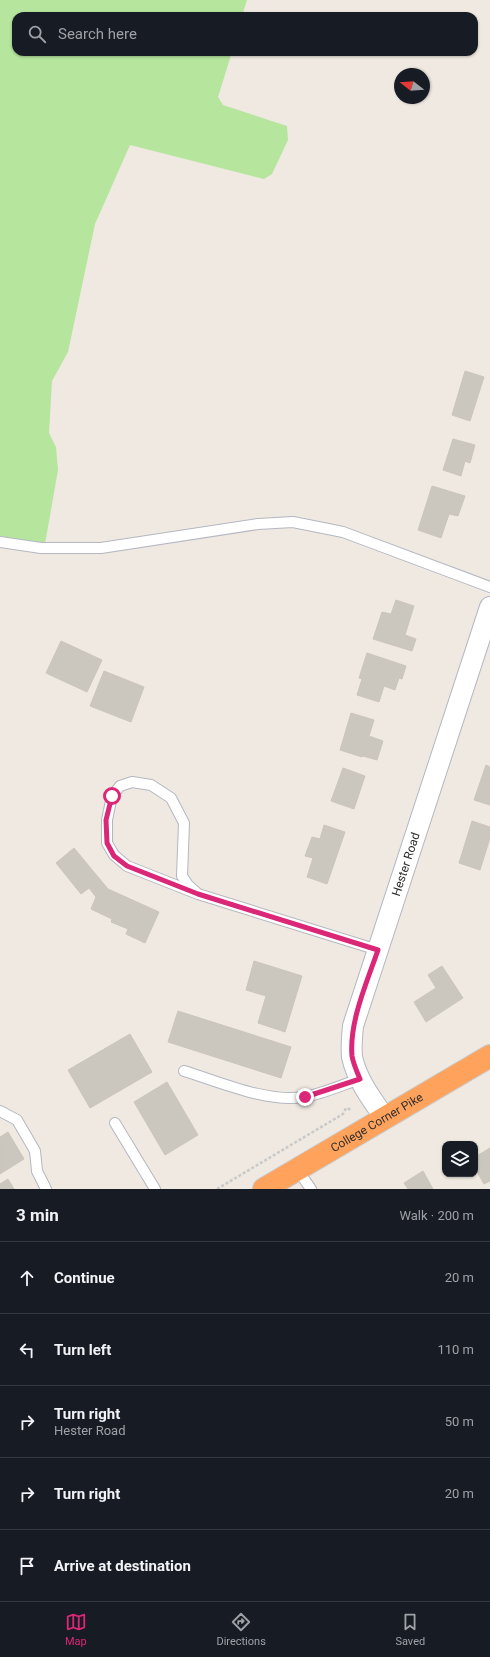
<!DOCTYPE html>
<meta charset="utf-8">
<style>
body{margin:0;font-family:Roboto,sans-serif;background:#242831;color:#f1f3f6}
.controls{position:absolute;right:12px;bottom:12px;display:grid;overflow:hidden;border-radius:8px;box-shadow:0 1px 3px #0004}
.controls button{width:36px;height:36px;display:grid;place-items:center;padding:0;border:0;border-bottom:1px solid #363941;background:#171b24;color:#f1f3f6;font:20px sans-serif}
.compass{position:absolute;left:394px;top:68px;width:36px;height:36px;border-radius:50%;background:#171b24;box-shadow:0 1px 3px #0004;rotate:287deg}
.stop{position:absolute;width:12px;height:12px;margin:-9px;border:3px solid #db2777;border-radius:50%;background:#fff}
.stop.end{background:#db2777;border-color:#fff;box-shadow:0 1px 4px #0008}
.list{margin:0;padding:0;list-style:none}
h2{display:flex;justify-content:space-between;align-items:center;height:52px;margin:0;padding:0 16px;font-size:17px}
h2 small{font-size:13px;font-weight:400;color:#9ea1a6}
.list li{display:grid;grid-template-columns:26px 1fr auto;gap:12px;align-items:center;box-sizing:border-box;height:72px;padding:0 16px;border-top:1px solid #363941}
.list b{display:block;font-size:15px;white-space:nowrap}
.list p{margin:0;font-size:13px;white-space:nowrap;color:#9ea1a6}
.list em{font-size:13px;font-style:normal;color:#9ea1a6}
.icon{flex:none;width:22px;height:22px;fill:none;stroke:currentColor;stroke-width:2;stroke-linecap:round;stroke-linejoin:round}
.map{position:relative;flex:none;width:490px;height:1189px;overflow:hidden}
.search{position:absolute;background:#171b24;box-shadow:0 1px 3px #0004;left:12px;right:12px;top:12px;height:44px;display:flex;align-items:center;gap:10px;box-sizing:border-box;padding:0 14px;border-radius:12px;color:#9ea1a6;font-size:15px}
.sheet{height:412px;background:#171b24}
nav{display:flex;justify-content:space-around;align-items:center;box-sizing:border-box;height:56px;border-top:1px solid #363941;background:#171b24;font-size:11px;color:#9ea1a6}
nav a{display:grid;justify-items:center;gap:2px}
nav .on{color:#db2777}
.map>svg:first-child{display:block}
.green{fill:#b6e59e}
.building{fill:#cbc7bf;stroke:#cbc5ba}
.lines{fill:none;stroke-linecap:round;stroke-linejoin:round}
.lane-casing{stroke:#b4b7c1;stroke-width:12}
.street-casing{stroke:#b4b7c1;stroke-width:22}
.highway-casing{stroke:#c9c9c9;stroke-width:24}
.path{stroke:#c9c9c9;stroke-width:2.5;stroke-dasharray:3 2;stroke-linecap:butt}
.lane{stroke:#fff;stroke-width:10}
.street{stroke:#fff;stroke-width:20}
.highway{stroke:#ffa35c;stroke-width:22}
.route{stroke:#db2777;stroke-width:5}
.labels{text-anchor:middle;dominant-baseline:central;stroke-width:3.5;stroke-linejoin:round;paint-order:stroke}
.street-label{font-size:12px;fill:#2e2e2e;stroke:#fff}
</style>
<div class="map">
<svg width="490" height="1189" viewBox="0 0 490 1189">
<rect width="100%" height="100%" fill="#efe9e1"/>
<path class="green" d="M 0,0 L 247,0 L 242,16 L 16,16 L 16,52 L 232,52 L 218,97 L 223,105 L 287,126 L 288,140 L 272,174 L 264,179 L 130,145 L 95,224 L 68,352 L 52,381 L 49,433 L 56,447 L 58,470 L 45,544 L 0,536 Z"/>
<path class="building" d="M 465,371 L 484,377 L 470,421 L 452,415 Z
M 453,439 L 475,445 L 470,463 L 465,461 L 461,476 L 443,470 Z
M 432,486 L 465,496 L 458,516 L 449,514 L 441,538 L 418,530 Z
M 396,600 L 414,606 L 405,635 L 416,639 L 412,651 L 373,639 L 382,612 L 391,614 Z
M 61,641 L 102,660 L 87,692 L 46,673 Z
M 367,653 L 406,666 L 402,679 L 399,678 L 395,690 L 384,686 L 379,702 L 357,695 L 362,679 L 359,678 Z
M 104,671 L 144,687 L 131,722 L 90,706 Z
M 351,713 L 374,720 L 369,736 L 383,741 L 377,760 L 363,756 L 362,757 L 340,750 Z
M 486,765 L 490,767 L 490,805 L 474,800 Z
M 343,768 L 365,776 L 354,809 L 331,801 Z
M 472,821 L 490,827 L 490,838 L 480,870 L 459,863 Z
M 324,825 L 345,832 L 327,884 L 307,877 L 313,858 L 305,856 L 312,837 L 320,839 Z
M 74,848 L 108,889 L 159,912 L 145,943 L 126,934 L 128,929 L 111,922 L 112,919 L 91,909 L 96,897 L 89,888 L 81,894 L 56,863 Z
M 254,961 L 302,976 L 285,1032 L 258,1023 L 266,996 L 246,990 Z
M 442,966 L 463,998 L 426,1022 L 414,1002 L 436,988 L 428,975 Z
M 178,1011 L 291,1047 L 281,1078 L 168,1042 Z
M 130,1034 L 152,1072 L 90,1108 L 68,1070 Z
M 167,1082 L 198,1135 L 165,1155 L 134,1102 Z
M 8,1132 L 24,1159 L 0,1174 L 0,1137 Z
M 490,1148 L 490,1181 L 484,1184 L 475,1168 L 475,1157 Z
M 423,1171 L 433,1189 L 408,1189 L 404,1183 Z
M 8,1179 L 14,1189 L 0,1189 L 0,1184 Z"/>
<g class="lines">
<defs>
<path id="lane" d="M 0,542 L 41,548 L 101,548 L 258,524 L 293,522 L 343,532 L 490,587
M 198,894 L 127,866 L 114,855 L 107,843 L 107,820 L 112,796 L 120,786 L 132,782 L 151,785 L 171,798 L 184,823 L 182,876 L 188,885 L 198,894 L 378,950
M 184,1071 C 220,1082 267,1103 304,1097 C 322,1094 342,1085 360,1079
M 0,1111 L 17,1120 L 35,1151 L 37,1171 L 46,1189
M 115,1123 L 155,1189
M 297,1169 L 311,1189"/>
<g id="street">
<path id="s1" d="M 385,1118 C 372,1100 357,1080 352,1057 C 351,1047 352,1036 353,1026 L 490,607"/>
</g>
<g id="highway">
<path id="s2" d="M 264,1189 L 490,1056"/>
</g>
</defs>
<use href="#lane" class="lane-casing"/>
<use href="#street" class="street-casing"/>
<use href="#highway" class="highway-casing"/>
<path class="path" d="M 217,1189 L 343,1114 L 346,1108 L 352,1110"/>
<use href="#lane" class="lane"/>
<use href="#street" class="street"/>
<use href="#highway" class="highway"/>
</g>
<g class="lines">
<path class="route" d="M 112,796 L 106,820 L 107,843 L 114,856 L 127,866 L 198,894 L 378,950 C 367,982 349,1022 352,1056 C 353,1063 357,1072 360,1079 L 305,1097"/>
</g>
<g class="labels">
<g class="street-label">
<text stroke="none"><textPath href="#s1" startOffset="271">Hester Road</textPath></text>
<text stroke="none"><textPath href="#s2" startOffset="131">College Corner Pike</textPath></text>
</g>
</g>
</svg>
<div class="controls">
<button><svg class="icon" aria-label="layers" viewBox="0 0 24 24"><path d="M12 4l9 5-9 5-9-5zM3 14l9 5 9-5"/></svg></button>
</div>
<svg class="compass" viewBox="-18 -18 36 36"><path d="M0-13l5 13h-10z" fill="#e53935"/><path d="M0 13l5-13h-10z" fill="#9ea1a6"/></svg>
<div class="stop" style="left:112px;top:796px"></div>
<div class="stop end" style="left:305px;top:1097px"></div>
<div class="search"><svg class="icon" aria-label="search" viewBox="0 0 24 24"><circle cx="10" cy="10" r="6"/><path d="M15 15l6 6"/></svg>Search here</div>
</div>
<section class="sheet">
<h2>3 min<small>Walk · 200 m</small></h2>
<ul class="list">
<li><svg class="icon" aria-label="ahead" viewBox="0 0 24 24"><path d="M12 20V5M6 11l6-6 6 6"/></svg><div><b>Continue</b></div><em>20 m</em></li>
<li><svg class="icon" aria-label="left" viewBox="0 0 24 24"><path d="M17 20v-9H6M10 6l-5 5 5 5"/></svg><div><b>Turn left</b></div><em>110 m</em></li>
<li><svg class="icon" aria-label="right" viewBox="0 0 24 24"><path d="M7 20v-9h11M14 6l5 5-5 5"/></svg><div><b>Turn right</b><p>Hester Road</p></div><em>50 m</em></li>
<li><svg class="icon" aria-label="right" viewBox="0 0 24 24"><path d="M7 20v-9h11M14 6l5 5-5 5"/></svg><div><b>Turn right</b></div><em>20 m</em></li>
<li><svg class="icon" aria-label="arrive" viewBox="0 0 24 24"><path d="M6 21V4h12l-3 4 3 4H6"/></svg><div><b>Arrive at destination</b></div></li>
</ul>
</section>
<nav>
<a class="on"><svg class="icon" aria-label="map" viewBox="0 0 24 24"><path d="M3 6l6-2 6 2 6-2v14l-6 2-6-2-6 2zM9 4v14M15 6v14"/></svg>Map</a>
<a><svg class="icon" aria-label="directions" viewBox="0 0 24 24"><path d="M12 3l9 9-9 9-9-9zM9 14v-3h6M13 9l2 2-2 2"/></svg>Directions</a>
<a><svg class="icon" aria-label="saved" viewBox="0 0 24 24"><path d="M7 4h10v16l-5-4-5 4z"/></svg>Saved</a>
</nav>
